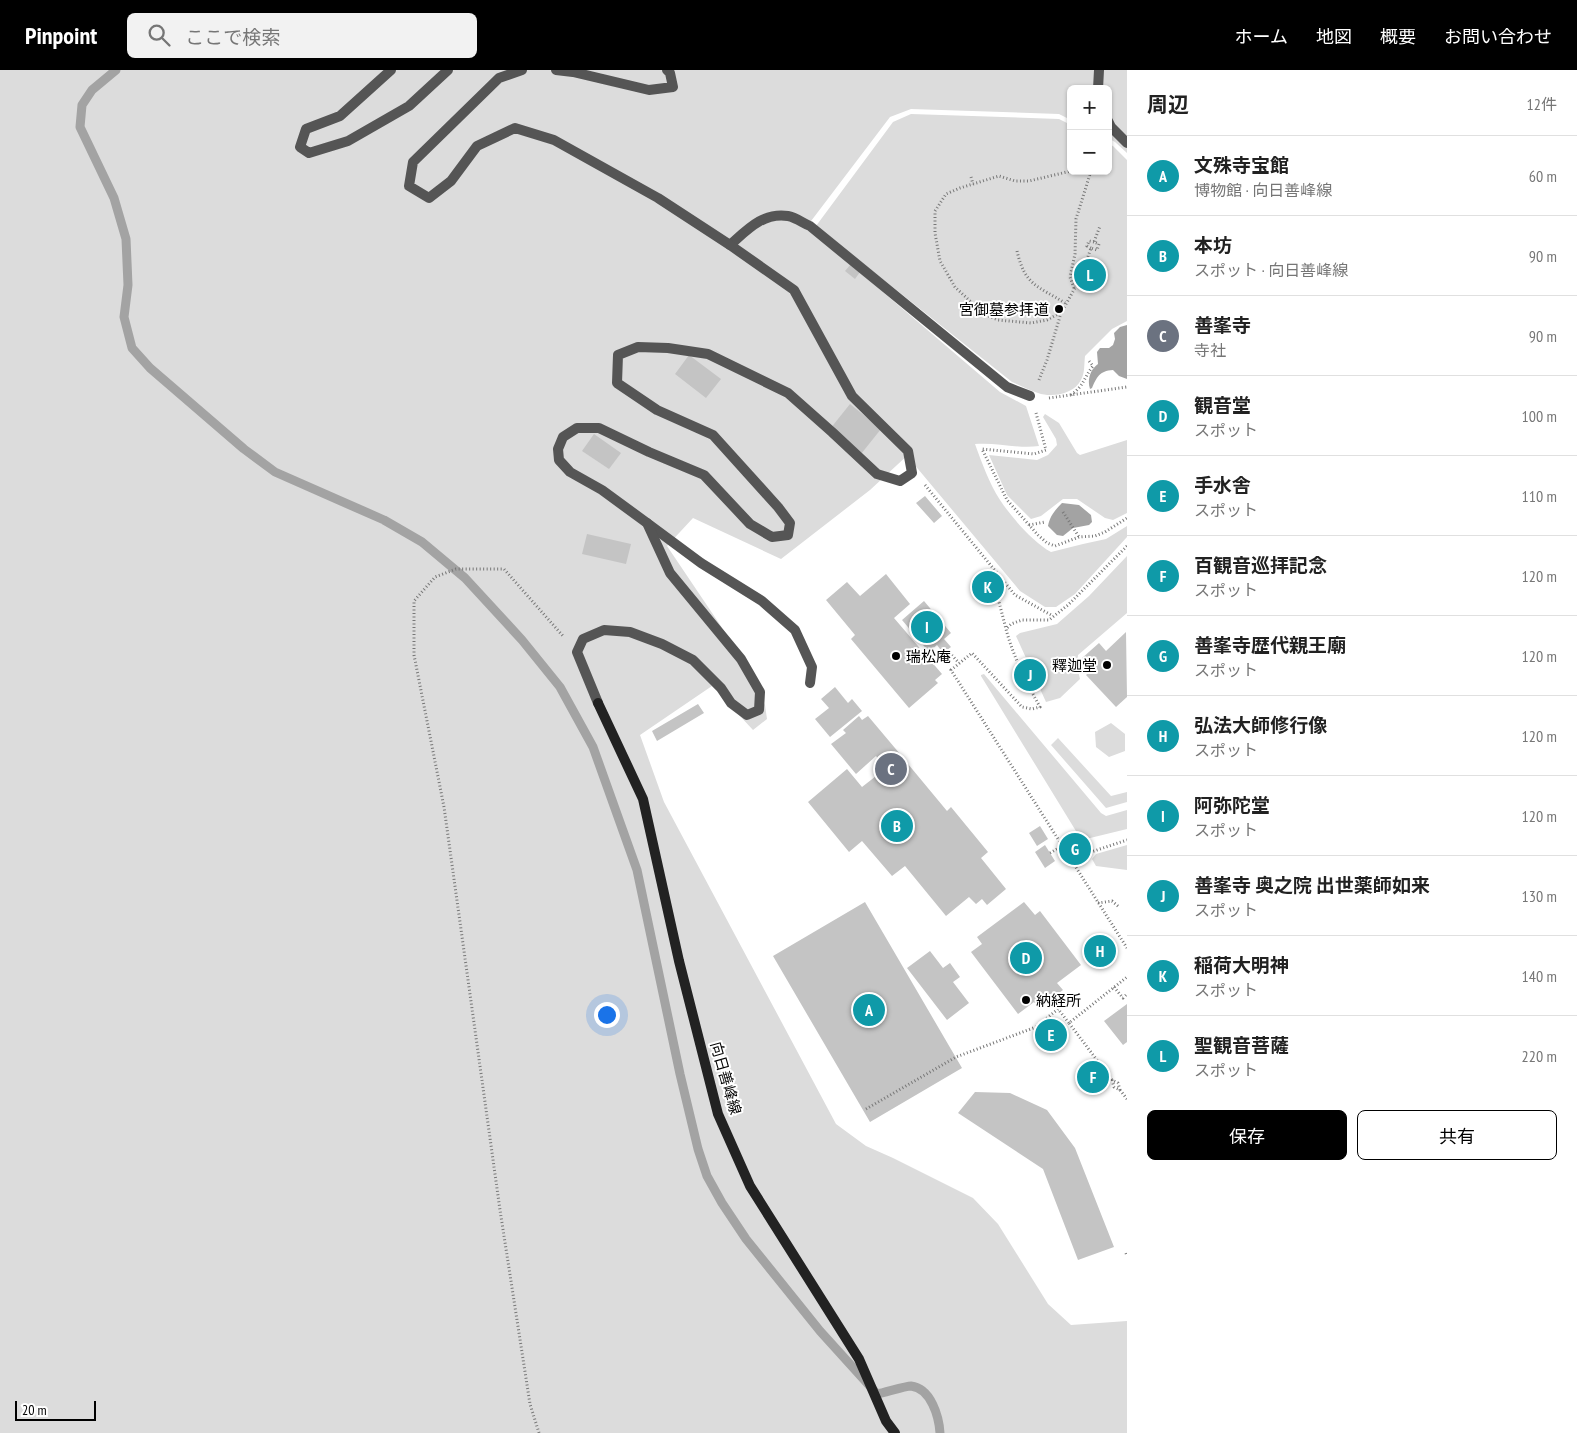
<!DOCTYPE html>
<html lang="ja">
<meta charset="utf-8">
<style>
body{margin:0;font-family:"PT Sans Narrow","Noto Sans JP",sans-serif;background:#f2f2f2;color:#222}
.controls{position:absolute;right:15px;top:15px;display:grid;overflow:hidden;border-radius:8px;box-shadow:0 1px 4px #0004}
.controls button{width:45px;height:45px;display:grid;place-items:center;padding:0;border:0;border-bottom:1px solid #e0e0e0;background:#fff;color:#222;font:25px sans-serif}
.scale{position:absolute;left:15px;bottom:12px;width:81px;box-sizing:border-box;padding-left:5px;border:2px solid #000;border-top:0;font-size:14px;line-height:18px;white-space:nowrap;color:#000;-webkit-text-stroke:4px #fff;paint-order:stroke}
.you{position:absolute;left:606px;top:944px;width:18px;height:18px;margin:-12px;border:4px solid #fff;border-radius:50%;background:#1a73e8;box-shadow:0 0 0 8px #1a73e833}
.badge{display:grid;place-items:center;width:32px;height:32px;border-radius:50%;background:#000;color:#fff;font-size:16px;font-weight:700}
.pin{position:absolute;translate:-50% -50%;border:2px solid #fff;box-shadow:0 1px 5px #0006}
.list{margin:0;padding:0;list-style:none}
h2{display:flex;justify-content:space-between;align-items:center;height:65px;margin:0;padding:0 20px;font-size:21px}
h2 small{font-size:16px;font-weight:400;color:#767676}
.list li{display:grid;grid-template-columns:32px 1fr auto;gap:15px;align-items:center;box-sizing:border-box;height:80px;padding:0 20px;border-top:1px solid #e0e0e0}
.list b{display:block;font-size:19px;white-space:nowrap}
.list p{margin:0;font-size:16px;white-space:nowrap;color:#767676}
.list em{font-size:16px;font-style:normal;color:#767676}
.actions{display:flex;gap:10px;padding:15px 20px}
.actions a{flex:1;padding:11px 0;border:1px solid #000;border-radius:8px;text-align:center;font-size:18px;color:#000}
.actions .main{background:#000;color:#fff}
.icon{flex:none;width:28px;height:28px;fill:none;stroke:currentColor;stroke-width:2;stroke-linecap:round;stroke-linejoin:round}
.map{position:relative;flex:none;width:1127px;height:1363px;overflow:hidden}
header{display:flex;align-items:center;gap:30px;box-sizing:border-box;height:70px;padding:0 25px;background:#000;color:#fff}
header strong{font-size:24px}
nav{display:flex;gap:28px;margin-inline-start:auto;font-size:18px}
.search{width:350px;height:45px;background:#f2f2f2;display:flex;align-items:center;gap:12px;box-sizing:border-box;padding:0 18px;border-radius:8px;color:#767676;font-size:19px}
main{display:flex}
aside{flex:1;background:#fff}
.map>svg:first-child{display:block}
.green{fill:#dcdcdc}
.water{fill:#a3a3a3}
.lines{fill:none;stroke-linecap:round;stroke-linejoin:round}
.stream{stroke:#a3a3a3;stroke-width:9}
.building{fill:#c4c4c4}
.path{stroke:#777;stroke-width:3;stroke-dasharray:1 2.5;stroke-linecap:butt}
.service{stroke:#555;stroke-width:10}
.minor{stroke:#555;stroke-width:10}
.secondary{stroke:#222;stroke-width:10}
.poi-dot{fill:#000;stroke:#fff;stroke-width:2}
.labels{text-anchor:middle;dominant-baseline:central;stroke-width:4;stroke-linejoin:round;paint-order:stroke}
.poi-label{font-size:15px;fill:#000;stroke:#fff;text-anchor:end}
.street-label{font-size:15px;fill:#000;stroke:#fff}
</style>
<header>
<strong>Pinpoint</strong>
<div class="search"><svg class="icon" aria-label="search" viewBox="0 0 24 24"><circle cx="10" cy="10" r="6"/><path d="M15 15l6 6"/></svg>ここで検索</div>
<nav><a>ホーム</a><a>地図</a><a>概要</a><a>お問い合わせ</a></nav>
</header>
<main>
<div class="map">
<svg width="1127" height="1363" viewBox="0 0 1127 1363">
<rect width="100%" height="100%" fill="#fff"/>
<path class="green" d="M 0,0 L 1127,0 L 1127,83 L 1115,72 L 1108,68 L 1108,19 L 1071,19 L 1071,50 L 1059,44 L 911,39 L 890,47 L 805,159 L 815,164 L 1000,322 L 1026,336 L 1039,376 C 1018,379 996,372 975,374 C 982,393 989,413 1000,430 C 1012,448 1033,472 1051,482 L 1083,474 L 1106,469 L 1127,456 L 1127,467 L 1075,524 L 1056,537 L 1045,537 L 1020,521 L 913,393 L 910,383 L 870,420 L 781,489 L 693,448 L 667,476 L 735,577 L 765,635 L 767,649 L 753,660 L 712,616 L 640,665 L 664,732 L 836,1054 L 866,1076 L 893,1088 L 973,1128 L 998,1154 L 1048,1234 L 1071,1255 L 1127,1251 L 1127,1363 L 0,1363 Z
M 911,44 L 1059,49 L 1071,55 L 1071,101 L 1108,101 L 1108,74 L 1113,76 L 1127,90 L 1127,251 L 1112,259 L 1085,286 C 1084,294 1085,303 1081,310 C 1074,324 1052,328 1038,323 C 1029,320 1021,316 1012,312 L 816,156 L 893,52 Z
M 1045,344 L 1059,353 L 1077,383 L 1080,385 L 1127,370 L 1127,443 L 1113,450 L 1105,448 L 1077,429 L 1063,429 L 1041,446 L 1031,449 L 1007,425 L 989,385 L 1037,390 L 1048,385 L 1057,375 L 1056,369 L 1043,347 Z
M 1127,486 L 1127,543 L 1078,585 L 1077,596 L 1080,609 L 1060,628 L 1046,632 L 1016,566 L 1020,563 L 1057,554 L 1089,526 Z
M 984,604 L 1101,743 L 1106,746 L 1127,740 L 1127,759 L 1086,769 L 1079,766 L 981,606 L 981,605 Z
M 1111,653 L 1125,664 L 1125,681 L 1109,687 L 1096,677 L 1095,662 Z
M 1058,668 L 1111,726 L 1127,722 L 1127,732 L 1106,738 L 1051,675 Z
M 1127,775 L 1127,800 L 1096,796 L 1092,789 L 1096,784 Z"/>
<path class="water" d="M 1127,255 L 1127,309 L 1119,306 L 1113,300 C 1099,301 1097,307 1092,318 L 1090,319 C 1087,310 1090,300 1098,294 L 1097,282 L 1100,278 L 1109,278 L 1113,275 L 1115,269 L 1114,263 L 1120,257 Z
M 1062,433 L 1079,435 L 1091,445 L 1092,452 L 1089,455 L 1073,458 L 1063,466 L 1057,465 L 1048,456 C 1050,446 1055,440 1062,433 Z"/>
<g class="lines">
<path class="stream" d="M 116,0 L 92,20 L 82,35 L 80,57 L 114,128 L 126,169 L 128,215 L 124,247 L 132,278 L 150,298 L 244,379 L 275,402 L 384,450 L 422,472 L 465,508 L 522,570 L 560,617 L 593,677 L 637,800 L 680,1004 L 698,1079 L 707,1106 L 722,1133 L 746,1169 L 820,1261 L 877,1324 C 884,1323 905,1316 911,1316 C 931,1318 939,1347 940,1363"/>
</g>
<path class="building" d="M 851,194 L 860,202 L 855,209 L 845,201 Z
M 689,285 L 721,309 L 706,328 L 675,304 Z
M 850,334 L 881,359 L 861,384 L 830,359 Z
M 594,364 L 621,383 L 609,399 L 582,381 Z
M 925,426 L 942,446 L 934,453 L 916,433 Z
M 587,464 L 631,474 L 626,494 L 582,484 Z
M 886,504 L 910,534 L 894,548 L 942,604 L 935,610 L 938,613 L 909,638 L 851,569 L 855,565 L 826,530 L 847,512 L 860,526 Z
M 924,531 L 951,563 L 944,569 L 951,577 L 943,583 L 937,575 L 929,582 L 902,550 Z
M 1126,562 L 1127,627 L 1116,637 L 1086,605 L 1091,600 L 1081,589 L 1099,573 L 1106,581 Z
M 835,617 L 848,633 L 852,629 L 862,641 L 830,667 L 815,649 L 829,638 L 821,629 Z
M 698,634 L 704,643 L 657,671 L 652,661 Z
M 859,646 L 862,650 L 868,646 L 900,684 L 885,697 L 876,686 L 856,704 L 831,674 L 846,663 L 843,660 Z
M 908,694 L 947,741 L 951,737 L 988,782 L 981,788 L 1006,819 L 987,835 L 982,829 L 976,834 L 969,827 L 946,846 L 905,796 L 892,806 L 862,771 L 849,782 L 808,732 L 847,699 L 862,717 L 885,699 L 892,707 Z
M 1040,756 L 1048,769 L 1037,776 L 1029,763 Z
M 1045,775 L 1055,791 L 1045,798 L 1035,782 Z
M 865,832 L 962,998 L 870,1052 L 773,886 Z
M 1024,832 L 1035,845 L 1040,841 L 1081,895 L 1057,913 L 1063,920 L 1039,938 L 1034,932 L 1018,944 L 971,882 L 982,874 L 977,867 Z
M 930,881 L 943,898 L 950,893 L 960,907 L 953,912 L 969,933 L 947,950 L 907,898 Z
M 1127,934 L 1127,972 L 1123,975 L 1104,951 Z
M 1051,955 L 1062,968 L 1050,976 L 1040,963 Z
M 975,1022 L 1010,1023 L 1047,1040 L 1075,1078 L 1114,1177 L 1078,1190 L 1043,1099 L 958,1043 Z"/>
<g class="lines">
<path class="path" d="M 971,107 L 973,114
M 1091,178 L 1087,176 L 1089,171 L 1094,172
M 1017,181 C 1025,216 1038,216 1065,233
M 1074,218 L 1070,207 L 1075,184 L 1076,149 L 1091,101
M 1060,243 L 1047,250 L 1031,253 L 998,250 L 984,244 L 955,217 L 940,191 L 935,163 L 935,141 L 946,124 L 960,118 L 999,106 L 1015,111 L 1029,111 L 1071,101
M 1039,310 L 1047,290 L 1061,243 L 1081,207 L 1091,178 L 1097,180 L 1099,174 L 1094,172 L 1100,156
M 1071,325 C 1084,316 1084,307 1093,296 L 1089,291
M 1049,328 L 1127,317
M 1036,343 L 1046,380 L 1034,384 L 982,379 L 1007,430 L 1038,465 L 1047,473 L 1055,476 L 1079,467 L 1095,466 L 1105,462 L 1127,448
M 925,415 L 1015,525 L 1053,546
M 1063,442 L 1079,467
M 1029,455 L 1045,452
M 1127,476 L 1068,535 L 1049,550 L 1022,550 L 1011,554 L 1006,559 C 1013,586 1026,612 1040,637 L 1032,639 L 1022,637 L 972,583 L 951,600 L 1127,878
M 991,521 L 999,532 L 1006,559
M 947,580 L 959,593
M 1050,783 L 1062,776
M 1070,789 L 1127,770
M 1098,833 L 1112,831 L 1119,837
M 1114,917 L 1123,928 L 1127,924
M 1051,929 L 1058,939
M 1112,1010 L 1114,1017 L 1120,1020 L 1127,1029
M 1120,1020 L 1118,1013 L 1112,1010 L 1069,953 L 1127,907
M 866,1039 L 956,987 L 1036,957 L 1058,939 L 1069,953
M 1126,1183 L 1127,1186
M 539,1363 L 530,1334 L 500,1140 L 444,737 L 414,585 L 414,531 L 435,507 L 456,499 L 504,499 L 563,566"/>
<path class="service" d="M 1098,19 L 1099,0
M 1108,51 L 1111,57 L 1127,73
M 730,175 C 747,160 763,142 788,146 C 795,147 803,153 810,156 L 1007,317 L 1030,326
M 647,453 L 701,493 L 762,531 L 795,560 L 812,597 L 810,613"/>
<path class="minor" d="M 391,0 L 340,46 L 306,59 L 300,77 L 309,83 L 348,71 L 409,36 L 448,0
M 522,0 L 499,8 L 413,92 L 409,116 L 429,128 L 451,111 L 477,76 L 515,58 L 554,70 L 658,128 L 730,175 L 794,220 L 852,326 L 908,381 L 912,403 L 900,411 L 877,404 L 832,362 L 788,323 L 708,284 L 668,278 L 638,277 L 618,285 L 617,313 L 657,340 L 713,365 L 778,437 L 790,453 L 788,465 L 772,467 L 750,454 L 704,405 L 649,382 L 599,358 L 577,358 L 563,367 L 558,379 L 559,390 L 570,402 L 602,420 L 647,453 L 670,503 L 741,589 L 760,622 L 759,640 L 747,645 L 731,633 L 721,618 L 693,590 L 662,574 L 630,562 L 604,560 L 583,569 L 577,582 L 598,633
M 556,0 L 573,2 L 649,20 L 673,17 L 670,3 L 667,0"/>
<path class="secondary" d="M 598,633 L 643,729 L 679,891 L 718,1044 L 750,1116 L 859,1289 L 886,1351 L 895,1363"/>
</g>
<g class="poi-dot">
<circle cx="1059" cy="239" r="5"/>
<circle cx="896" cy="586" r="5"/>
<circle cx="1107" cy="595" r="5"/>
<circle cx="1026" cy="930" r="5"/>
</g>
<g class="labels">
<g class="poi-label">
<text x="1049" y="239">宮御墓参拝道</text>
<text x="906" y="586" text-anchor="start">瑞松庵</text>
<text x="1097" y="595">釋迦堂</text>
<text x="1036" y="930" text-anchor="start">納経所</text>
</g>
<g class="street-label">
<text transform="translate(726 1008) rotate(74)">向日善峰線</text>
</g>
</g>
</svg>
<div class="controls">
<button>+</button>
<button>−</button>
</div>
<div class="scale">20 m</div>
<div class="you"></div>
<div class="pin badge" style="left:869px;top:940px;background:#0f9aa8">A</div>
<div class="pin badge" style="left:897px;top:756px;background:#0f9aa8">B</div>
<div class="pin badge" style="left:891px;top:699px;background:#6b7280">C</div>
<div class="pin badge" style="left:1026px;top:888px;background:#0f9aa8">D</div>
<div class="pin badge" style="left:1051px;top:965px;background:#0f9aa8">E</div>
<div class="pin badge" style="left:1093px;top:1007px;background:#0f9aa8">F</div>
<div class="pin badge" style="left:1075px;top:779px;background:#0f9aa8">G</div>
<div class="pin badge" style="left:1100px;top:881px;background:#0f9aa8">H</div>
<div class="pin badge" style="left:927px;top:557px;background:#0f9aa8">I</div>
<div class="pin badge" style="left:1030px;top:605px;background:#0f9aa8">J</div>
<div class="pin badge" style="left:988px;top:517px;background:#0f9aa8">K</div>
<div class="pin badge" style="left:1090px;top:205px;background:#0f9aa8">L</div>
</div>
<aside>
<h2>周辺<small>12件</small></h2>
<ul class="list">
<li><span class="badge" style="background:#0f9aa8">A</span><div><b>文殊寺宝館</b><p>博物館 · 向日善峰線</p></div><em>60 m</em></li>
<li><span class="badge" style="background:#0f9aa8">B</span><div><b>本坊</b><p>スポット · 向日善峰線</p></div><em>90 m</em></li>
<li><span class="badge" style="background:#6b7280">C</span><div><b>善峯寺</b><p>寺社</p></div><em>90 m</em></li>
<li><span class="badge" style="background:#0f9aa8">D</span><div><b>観音堂</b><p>スポット</p></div><em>100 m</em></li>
<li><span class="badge" style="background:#0f9aa8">E</span><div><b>手水舎</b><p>スポット</p></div><em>110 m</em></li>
<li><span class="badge" style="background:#0f9aa8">F</span><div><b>百観音巡拝記念</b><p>スポット</p></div><em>120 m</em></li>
<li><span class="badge" style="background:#0f9aa8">G</span><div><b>善峯寺歴代親王廟</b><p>スポット</p></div><em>120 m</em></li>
<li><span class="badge" style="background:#0f9aa8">H</span><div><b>弘法大師修行像</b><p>スポット</p></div><em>120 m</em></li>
<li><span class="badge" style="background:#0f9aa8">I</span><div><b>阿弥陀堂</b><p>スポット</p></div><em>120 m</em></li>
<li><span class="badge" style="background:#0f9aa8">J</span><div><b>善峯寺 奥之院 出世薬師如来</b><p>スポット</p></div><em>130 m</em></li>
<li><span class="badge" style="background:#0f9aa8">K</span><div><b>稲荷大明神</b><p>スポット</p></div><em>140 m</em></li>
<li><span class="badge" style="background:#0f9aa8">L</span><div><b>聖観音菩薩</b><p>スポット</p></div><em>220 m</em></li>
</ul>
<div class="actions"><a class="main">保存</a><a>共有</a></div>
</aside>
</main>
